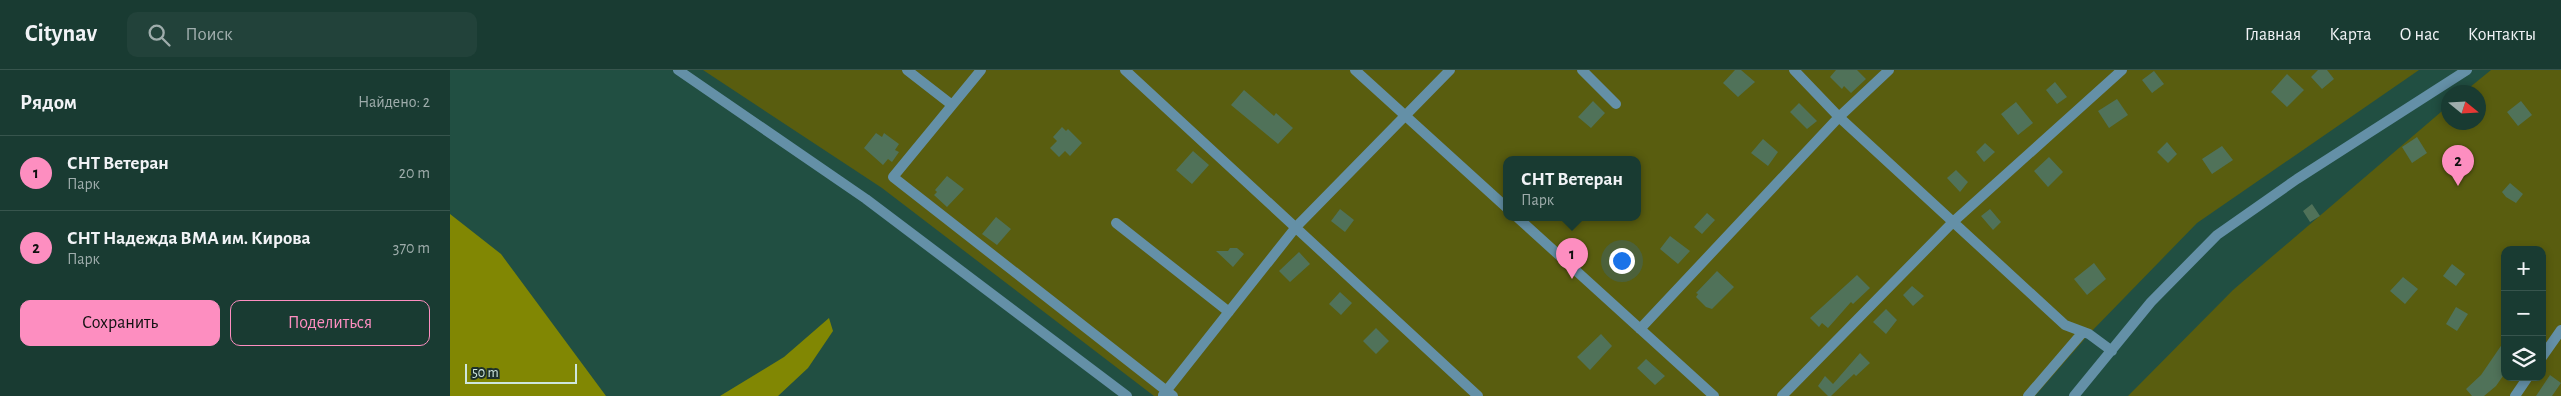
<!DOCTYPE html>
<html lang="ru">
<meta charset="utf-8">
<style>
body{margin:0;font-family:"Alegreya Sans",sans-serif;background:#22423a;color:#f1f3f6}
.controls{position:absolute;right:15px;bottom:15px;display:grid;overflow:hidden;border-radius:10px;box-shadow:0 2px 8px #0003}
.controls button{width:45px;height:45px;display:grid;place-items:center;padding:0;border:0;border-bottom:1px solid #37554d;background:#193b32;color:#f1f3f6;font:25px sans-serif}
.compass{position:absolute;left:1991px;top:15px;width:45px;height:45px;border-radius:50%;background:#193b32;box-shadow:0 2px 8px #0003;rotate:108deg}
.scale{position:absolute;left:15px;bottom:12px;width:112px;box-sizing:border-box;padding-left:5px;border:2px solid #cee6de;border-top:0;font-size:14px;line-height:18px;white-space:nowrap;color:#cee6de;-webkit-text-stroke:4px #1d302a;paint-order:stroke}
.you{position:absolute;left:1171px;top:190px;width:18px;height:18px;margin:-12px;border:4px solid #fff;border-radius:50%;background:#1a73e8;box-shadow:0 0 0 8px #1a73e833}
.badge{display:grid;place-items:center;width:32px;height:32px;border-radius:50%;background:#fd8ec0;color:#111;font-size:16px;font-weight:700}
.pin{position:absolute;translate:-50% -41px;filter:drop-shadow(0 1px 2px #0008)}
.pin::after{content:'';position:absolute;top:26px;width:18px;height:15px;background:inherit;clip-path:polygon(0 0,100% 0,50% 100%)}
.popup{position:absolute;left:1053px;top:86px;width:138px;height:65px;box-sizing:border-box;display:grid;place-content:center;border-radius:10px;background:#193b32;filter:drop-shadow(0 1px 4px #0005);font-size:16px;white-space:nowrap;color:#9fadac}
.popup b{font-size:19px;color:#f1f3f6}
.popup::after{content:'';position:absolute;left:50%;top:100%;margin-left:-10px;border:10px solid transparent;border-top-color:#193b32}
.list{margin:0;padding:0;list-style:none}
h2{display:flex;justify-content:space-between;align-items:center;height:65px;margin:0;padding:0 20px;font-size:21px}
h2 small{font-size:16px;font-weight:400;color:#9fadac}
.list li{display:grid;grid-template-columns:32px 1fr auto;gap:15px;align-items:center;box-sizing:border-box;height:75px;padding:0 20px;border-top:1px solid #37554d}
.list b{display:block;font-size:19px;white-space:nowrap}
.list p{margin:0;font-size:16px;white-space:nowrap;color:#9fadac}
.list em{font-size:16px;font-style:normal;color:#9fadac}
.actions{display:flex;gap:10px;padding:15px 20px}
.actions a{flex:1;padding:11px 0;border:1px solid #fd8ec0;border-radius:10px;text-align:center;font-size:18px;color:#fd8ec0}
.actions .main{background:#fd8ec0;color:#111}
.icon{flex:none;width:28px;height:28px;fill:none;stroke:currentColor;stroke-width:2;stroke-linecap:round;stroke-linejoin:round}
.map{position:relative;flex:none;width:2111px;height:326px;overflow:hidden}
header{display:flex;align-items:center;gap:30px;box-sizing:border-box;height:70px;padding:0 25px;background:#193b32;border-bottom:1px solid #37554d}
header strong{font-size:24px}
nav{display:flex;gap:28px;margin-inline-start:auto;font-size:18px}
.search{width:350px;height:45px;background:#22423a;display:flex;align-items:center;gap:12px;box-sizing:border-box;padding:0 18px;border-radius:10px;color:#9fadac;font-size:19px}
main{display:flex}
aside{flex:1;background:#193b32}
.map>svg:first-child{display:block}
.green{fill:#595d0f;fill-rule:evenodd}
.forest{fill:#818703}
.building{fill:#507259}
.lines{fill:none;stroke-linecap:round;stroke-linejoin:round}
.street{stroke:#6490a7;stroke-width:10}
</style>
<header>
<strong>Citynav</strong>
<div class="search"><svg class="icon" aria-label="search" viewBox="0 0 24 24"><circle cx="10" cy="10" r="6"/><path d="M15 15l6 6"/></svg>Поиск</div>
<nav><a>Главная</a><a>Карта</a><a>О нас</a><a>Контакты</a></nav>
</header>
<main>
<aside>
<h2>Рядом<small>Найдено: 2</small></h2>
<ul class="list">
<li><span class="badge">1</span><div><b>СНТ Ветеран</b><p>Парк</p></div><em>20 m</em></li>
<li><span class="badge">2</span><div><b>СНТ Надежда ВМА им. Кирова</b><p>Парк</p></div><em>370 m</em></li>
</ul>
<div class="actions"><a class="main">Сохранить</a><a>Поделиться</a></div>
</aside>
<div class="map">
<svg width="2111" height="326" viewBox="0 0 2111 326">
<rect width="100%" height="100%" fill="#214f42"/>
<path class="green" d="M 253,0 L 1969,0 L 1747,153 L 1639,264 L 1585,326 L 704,326 L 432,118 ZM 1057,90 L 1187,90 L 1187,148 L 1057,148 Z
M 2041,0 L 2111,0 L 2111,326 L 1678,326 L 1783,220 L 1998,36 L 1999,52 L 2029,52 L 2029,22 L 2014,22 ZM 2055,180 L 2092,180 L 2092,307 L 2055,307 Z"/>
<path class="forest" d="M 0,144 L 51,184 L 156,326 L 0,326 Z
M 379,248 L 383,261 L 358,298 L 328,326 L 270,326 L 334,287 Z"/>
<path class="building" d="M 1285,0 L 1291,0 L 1305,12 L 1288,27 L 1273,13 Z
M 1386,0 L 1407,0 L 1416,9 L 1401,23 L 1394,16 L 1392,19 L 1380,7 Z
M 1868,0 L 1877,0 L 1884,9 L 1872,19 L 1861,7 Z
M 1704,1 L 1714,14 L 1702,23 L 1692,10 Z
M 1837,4 L 1854,20 L 1837,37 L 1821,22 Z
M 1605,12 L 1617,27 L 1607,34 L 1596,20 Z
M 794,20 L 824,46 L 826,43 L 843,58 L 828,74 L 781,35 Z
M 1667,29 L 1678,45 L 1659,58 L 1648,41 Z
M 1143,31 L 1155,43 L 1141,58 L 1128,47 Z
M 2071,31 L 2082,45 L 2068,56 L 2057,42 Z
M 1566,32 L 1583,53 L 1568,65 L 1551,44 Z
M 1349,33 L 1367,51 L 1357,59 L 1340,42 Z
M 612,57 L 616,61 L 618,59 L 632,73 L 620,86 L 615,81 L 609,87 L 600,78 L 607,71 L 603,67 Z
M 426,63 L 432,67 L 434,63 L 449,74 L 445,80 L 449,82 L 442,92 L 438,89 L 433,95 L 414,78 Z
M 1967,67 L 1977,83 L 1962,93 L 1952,77 Z
M 1313,69 L 1328,82 L 1318,96 L 1301,83 Z
M 1717,72 L 1727,84 L 1718,93 L 1707,82 Z
M 1535,73 L 1545,82 L 1534,92 L 1526,82 Z
M 1772,76 L 1783,90 L 1762,104 L 1752,89 Z
M 743,81 L 759,95 L 742,114 L 726,100 Z
M 1599,87 L 1613,102 L 1598,117 L 1584,101 Z
M 1506,100 L 1518,112 L 1510,122 L 1497,108 Z
M 497,106 L 514,119 L 497,137 L 484,125 L 487,122 L 485,120 Z
M 2060,113 L 2073,124 L 2066,133 L 2056,127 L 2052,122 Z
M 1862,134 L 1870,146 L 1860,152 L 1853,141 Z
M 890,139 L 904,150 L 895,162 L 881,151 Z
M 1540,139 L 1551,152 L 1543,160 L 1531,146 Z
M 1257,143 L 1265,150 L 1252,164 L 1244,157 Z
M 546,147 L 561,159 L 547,175 L 532,164 Z
M 1220,166 L 1240,181 L 1228,194 L 1210,179 Z
M 780,178 L 787,178 L 794,184 L 783,197 L 766,181 L 778,181 Z
M 849,182 L 860,194 L 840,212 L 829,201 Z
M 1644,193 L 1656,209 L 1637,225 L 1624,209 Z
M 2002,194 L 2015,204 L 2006,216 L 1993,206 Z
M 1267,201 L 1284,217 L 1262,239 L 1256,237 L 1246,227 L 1248,224 L 1246,223 Z
M 1407,205 L 1420,218 L 1403,234 L 1401,232 L 1378,258 L 1372,253 L 1369,257 L 1360,248 Z
M 1953,207 L 1968,219 L 1955,234 L 1940,221 Z
M 1462,216 L 1474,226 L 1463,236 L 1453,225 Z
M 890,222 L 902,233 L 891,245 L 879,234 Z
M 2006,237 L 2018,244 L 2007,261 L 1996,254 Z
M 1436,239 L 1447,250 L 1436,264 L 1423,252 Z
M 926,258 L 939,271 L 926,284 L 913,271 Z
M 1151,264 L 1162,276 L 1140,300 L 1127,287 Z
M 2055,270 L 2055,303 L 2046,316 L 2034,326 L 2022,326 L 2016,319 L 2031,305 Z
M 1410,283 L 1420,293 L 1406,306 L 1404,304 L 1381,326 L 1378,326 L 1368,316 L 1375,306 L 1383,314 Z
M 1196,289 L 1215,306 L 1205,315 L 1187,298 Z
M 2100,305 L 2111,313 L 2102,326 L 2086,326 Z"/>
<g class="lines">
<path class="street" d="M 228,0 L 416,129 L 677,326
M 457,0 L 502,35
M 531,0 L 443,107 L 723,326
M 675,0 L 1028,326
M 905,0 L 1057,138
M 1132,0 L 1166,34
M 1344,0 L 1389,47 L 1615,255 L 1639,264 L 1662,281
M 1068,148 L 1264,326
M 666,153 L 779,242
M 1190,259 L 1389,47 L 1439,0
M 2092,287 L 2111,260
M 713,325 L 846,157 L 1000,0
M 1332,326 L 1503,152 L 1672,0
M 1578,326 L 1633,262
M 1624,326 L 1701,232 L 1767,165 L 1847,109 L 2017,0
M 2065,326 L 2078,307"/>
</g>
</svg>
<div class="controls">
<button>+</button>
<button>−</button>
<button><svg class="icon" aria-label="layers" viewBox="0 0 24 24"><path d="M12 4l9 5-9 5-9-5zM3 14l9 5 9-5"/></svg></button>
</div>
<svg class="compass" viewBox="-18 -18 36 36"><path d="M0-13l5 13h-10z" fill="#e53935"/><path d="M0 13l5-13h-10z" fill="#9fadac"/></svg>
<div class="scale">50 m</div>
<div class="you"></div>
<div class="pin badge" style="left:1122px;top:209px">1</div>
<div class="popup"><b>СНТ Ветеран</b>Парк</div>
<div class="pin badge" style="left:2008px;top:116px">2</div>
</div>
</main>
